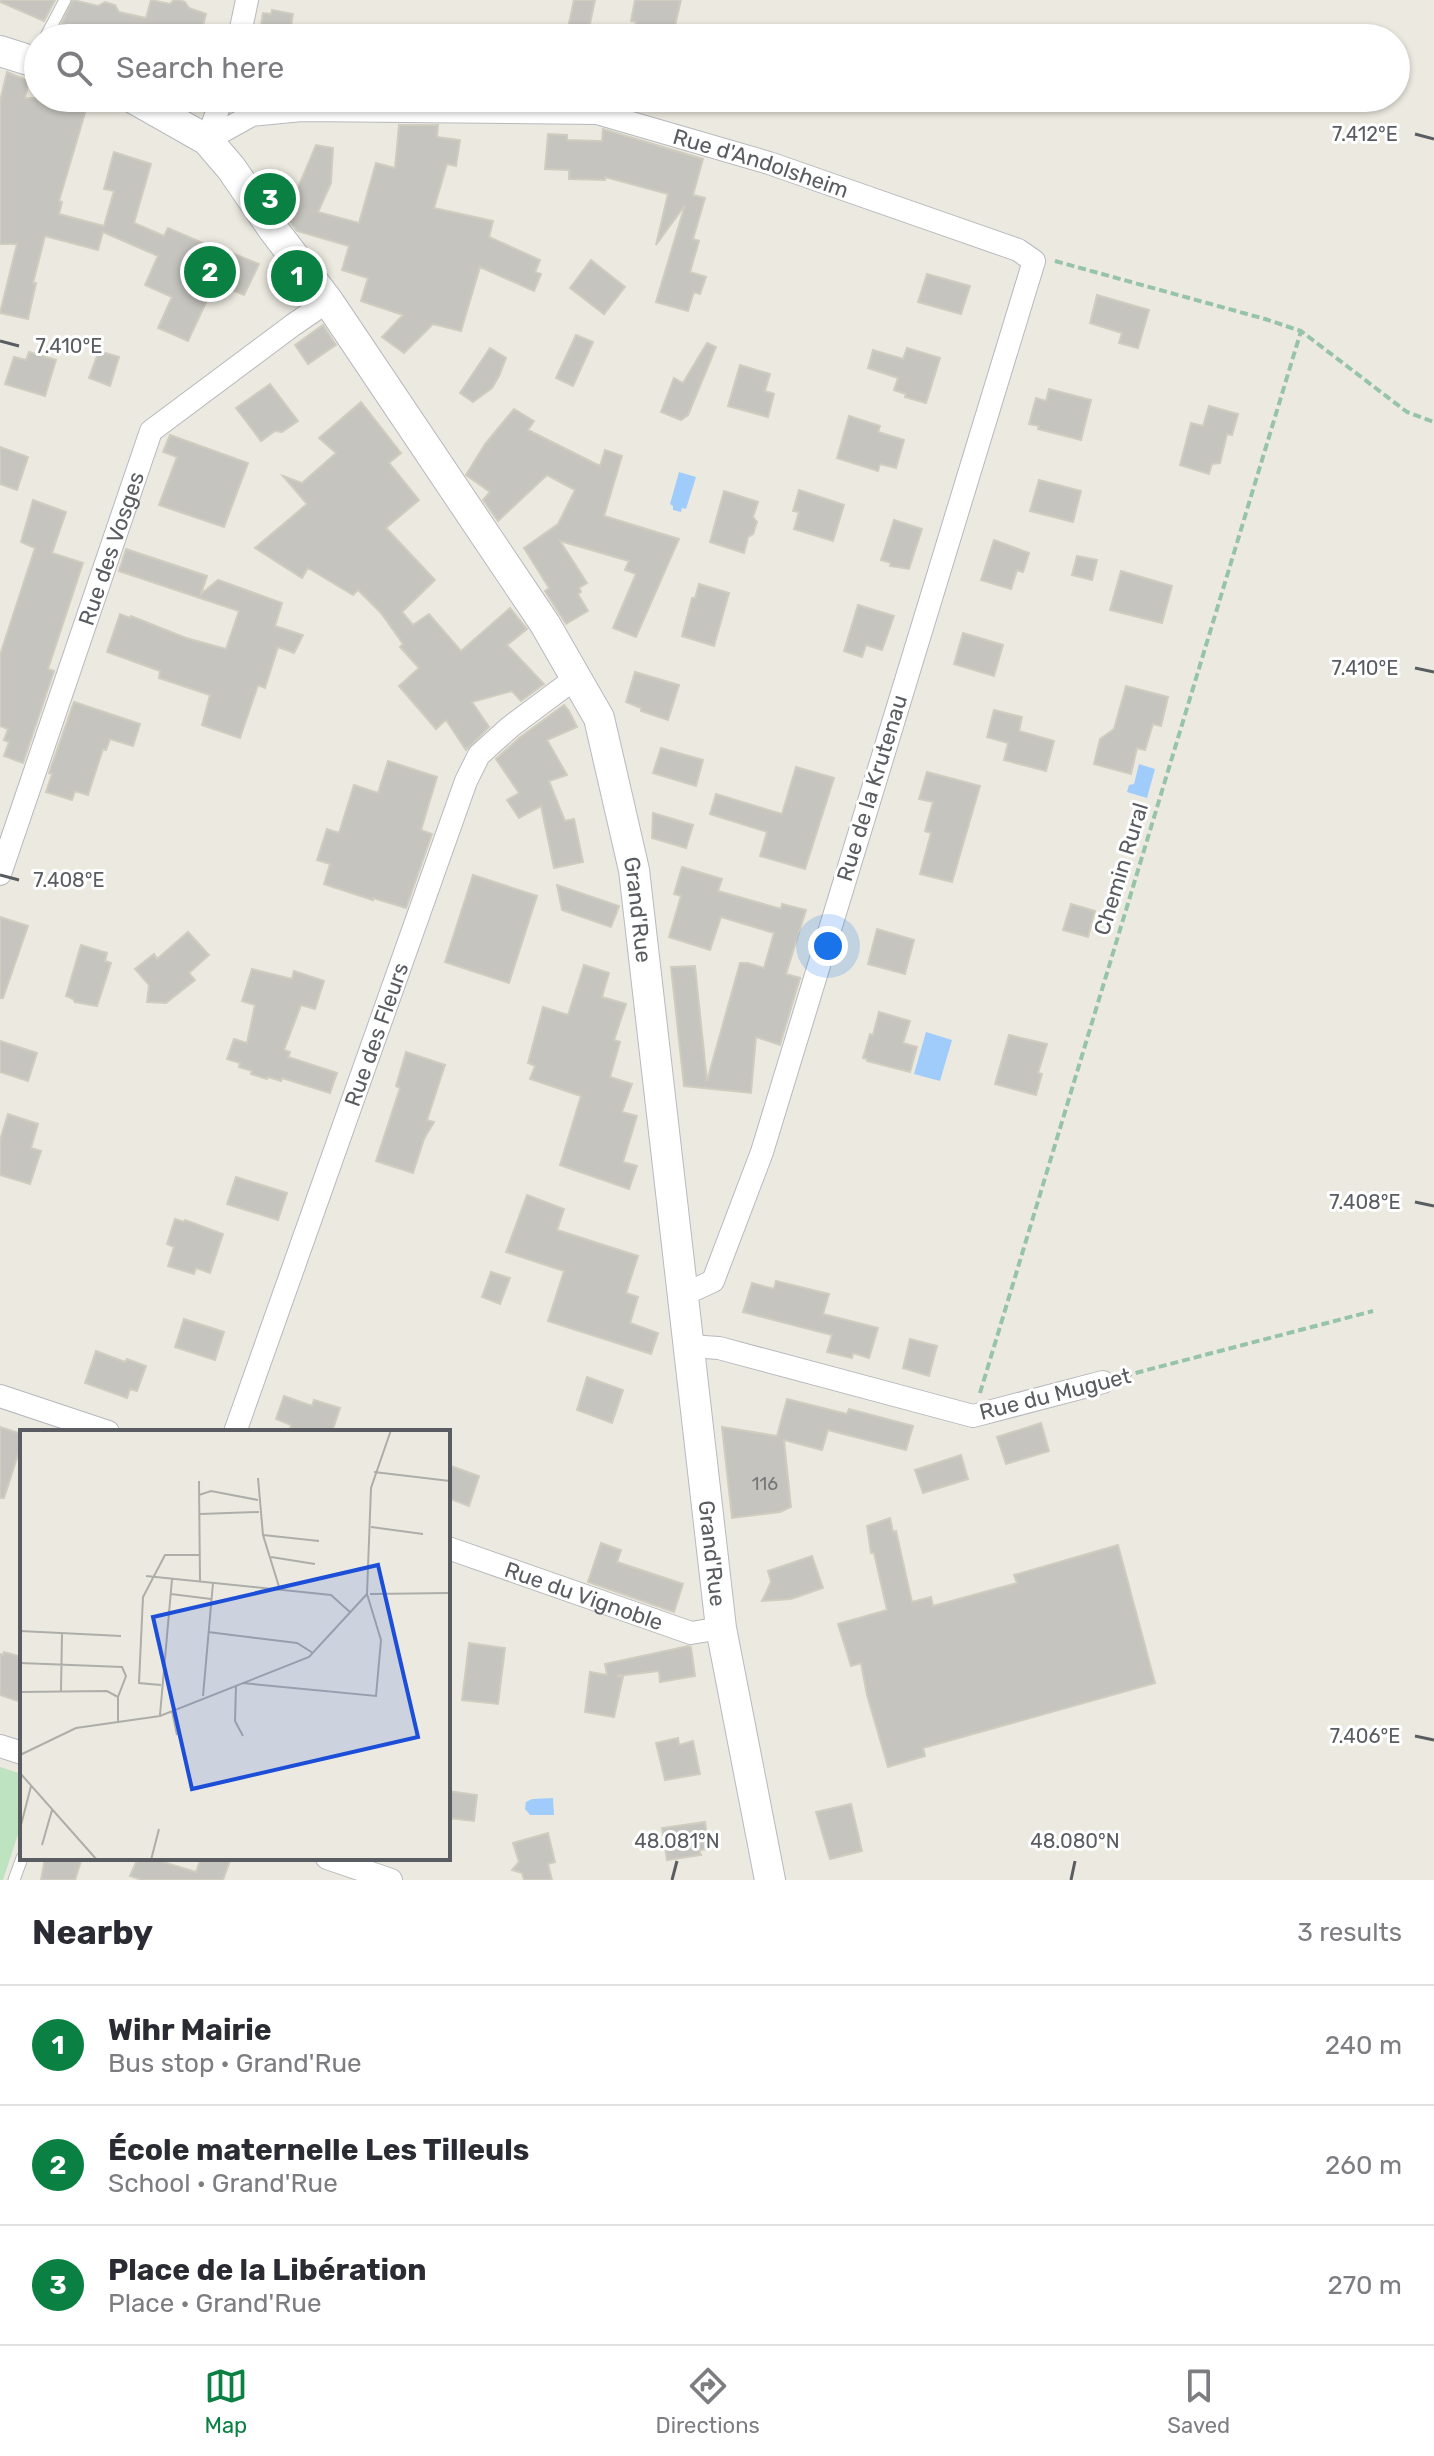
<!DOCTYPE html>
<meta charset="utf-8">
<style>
body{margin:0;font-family:Rubik,sans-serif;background:#f7f7f7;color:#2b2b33}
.you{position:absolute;left:828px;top:946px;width:28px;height:28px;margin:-20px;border:6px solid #fff;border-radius:50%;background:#1a73e8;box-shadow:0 0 0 12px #1a73e833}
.badge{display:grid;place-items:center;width:52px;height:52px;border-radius:50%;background:#0b8043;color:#fff;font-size:26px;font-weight:700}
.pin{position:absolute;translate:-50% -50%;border:4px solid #fff;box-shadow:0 2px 8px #0006}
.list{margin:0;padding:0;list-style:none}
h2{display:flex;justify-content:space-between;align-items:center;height:104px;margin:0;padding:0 32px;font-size:34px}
h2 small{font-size:26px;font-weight:400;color:#7c7c81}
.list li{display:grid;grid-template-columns:52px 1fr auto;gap:24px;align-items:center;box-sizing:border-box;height:120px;padding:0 32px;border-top:2px solid #e1e1e2}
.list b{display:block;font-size:30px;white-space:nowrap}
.list p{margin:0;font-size:26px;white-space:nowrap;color:#7c7c81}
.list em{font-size:26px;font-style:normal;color:#7c7c81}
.icon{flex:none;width:44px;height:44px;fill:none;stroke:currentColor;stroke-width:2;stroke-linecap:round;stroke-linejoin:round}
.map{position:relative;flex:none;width:1434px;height:1880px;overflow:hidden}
.search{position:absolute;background:#fff;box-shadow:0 2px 6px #0004;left:24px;right:24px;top:24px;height:88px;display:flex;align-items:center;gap:20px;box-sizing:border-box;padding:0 28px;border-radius:44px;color:#7c7c81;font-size:30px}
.sheet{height:464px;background:#fff}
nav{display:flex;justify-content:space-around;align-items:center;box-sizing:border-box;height:112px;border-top:2px solid #e1e1e2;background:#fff;font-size:22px;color:#7c7c81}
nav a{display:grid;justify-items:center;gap:4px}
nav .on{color:#0b8043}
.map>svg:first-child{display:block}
.green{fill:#bde3c0}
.water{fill:#a0ccfc}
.building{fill:#c6c4be;stroke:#d0ccbf;stroke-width:2}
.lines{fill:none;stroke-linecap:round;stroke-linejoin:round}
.lane-casing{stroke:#b6b8bd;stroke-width:13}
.street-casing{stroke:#b6b8bd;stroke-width:24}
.secondary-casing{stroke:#b6b9bf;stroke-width:32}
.path{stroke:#97c3a8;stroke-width:4;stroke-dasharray:8 4;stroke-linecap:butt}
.lane{stroke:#fff;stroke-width:11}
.street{stroke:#fff;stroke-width:22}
.secondary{stroke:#fff;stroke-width:30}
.ticks{fill:none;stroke:#595c61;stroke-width:3}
.labels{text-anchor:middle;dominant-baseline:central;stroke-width:6;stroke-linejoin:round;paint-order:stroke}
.number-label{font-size:18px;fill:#747678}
.street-label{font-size:22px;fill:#595c61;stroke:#fff}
.inset-road{fill:none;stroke:#adada9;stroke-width:2}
.view{fill:#1d4ed8;fill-opacity:0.15;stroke:#1d4ed8;stroke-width:4}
.inset-edge{fill:none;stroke:#595c61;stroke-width:4}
.ticks-label{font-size:20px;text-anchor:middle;fill:#595c61;stroke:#fff;stroke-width:6;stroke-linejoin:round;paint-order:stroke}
</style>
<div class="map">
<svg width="1434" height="1880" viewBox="0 0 1434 1880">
<rect width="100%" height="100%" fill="#eceae0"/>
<path class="green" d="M 0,1767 L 22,1774 L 22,1822 L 3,1880 L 0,1880 Z"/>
<path class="water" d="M 679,472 L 696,477 L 686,509 L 682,508 L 681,512 L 673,510 L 673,506 L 670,504 Z
M 1139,764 L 1155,769 L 1147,798 L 1127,792 L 1129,785 L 1134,784 Z
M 926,1032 L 952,1040 L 940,1081 L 914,1074 Z
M 553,1798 L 554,1815 L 530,1815 L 525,1809 L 526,1802 L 532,1799 Z"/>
<path class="building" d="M 0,0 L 55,0 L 44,21 L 0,2 Z
M 73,0 L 98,6 L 105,2 L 115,5 L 119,12 L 146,18 L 151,0 L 170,4 L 174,0 L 179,0 L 185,2 L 189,8 L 206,14 L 200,38 L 156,38 L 133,32 L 131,38 L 72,38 L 73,33 L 60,27 Z
M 574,0 L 595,0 L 587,38 L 567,33 Z
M 635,0 L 681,0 L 672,38 L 632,38 L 636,22 L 631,21 Z
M 272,10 L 293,14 L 289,38 L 259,38 L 263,13 L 271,14 Z
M 7,72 L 29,81 L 25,98 L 67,98 L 87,106 L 59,201 L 62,202 L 59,214 L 104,226 L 114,191 L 104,189 L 114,152 L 151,164 L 134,223 L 164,236 L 168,228 L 226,253 L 227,251 L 259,264 L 244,295 L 215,283 L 188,341 L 158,328 L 172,297 L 145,285 L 158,256 L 103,232 L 98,250 L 45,236 L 33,283 L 36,283 L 28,319 L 0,313 L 17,244 L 0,244 L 0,101 Z
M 399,125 L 438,125 L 437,137 L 460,140 L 456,166 L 447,164 L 434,208 L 493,221 L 489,237 L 540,260 L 535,272 L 541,274 L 534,291 L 480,267 L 461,331 L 433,324 L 404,353 L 382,337 L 403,315 L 361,301 L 368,278 L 342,270 L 349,246 L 297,231 L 286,216 L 316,145 L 333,148 L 331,183 L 318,212 L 359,223 L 376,163 L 395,168 Z
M 603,129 L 703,159 L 693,195 L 705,198 L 693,239 L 699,241 L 690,272 L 706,277 L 700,294 L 694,292 L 688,311 L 656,302 L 685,205 L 656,245 L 668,194 L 605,177 L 605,180 L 569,179 L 569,170 L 545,169 L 548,134 L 567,135 L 567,140 L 602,141 Z
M 591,260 L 625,287 L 604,314 L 570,288 Z
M 927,274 L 970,286 L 961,314 L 918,302 Z
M 1097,295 L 1149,310 L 1138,348 L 1119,343 L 1122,333 L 1090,323 Z
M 323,325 L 336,345 L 308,364 L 295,345 Z
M 576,335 L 593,342 L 573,386 L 556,378 Z
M 707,343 L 716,347 L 688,415 L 681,420 L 661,412 L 674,378 L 683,383 Z
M 490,348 L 506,358 L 499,376 L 492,388 L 473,402 L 460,393 Z
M 907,348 L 940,358 L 926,403 L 905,397 L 906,394 L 894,390 L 898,378 L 868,368 L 873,350 L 903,359 Z
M 99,351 L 119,357 L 110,386 L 89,378 Z
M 29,352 L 56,360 L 45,396 L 5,384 L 14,357 L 26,360 Z
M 740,365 L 770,374 L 765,391 L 774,394 L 768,417 L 728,406 Z
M 270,384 L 298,421 L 282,432 L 275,431 L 261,441 L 236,408 Z
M 1049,389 L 1091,400 L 1081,440 L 1038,429 L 1039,426 L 1029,424 L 1036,398 L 1046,401 Z
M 361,402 L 401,453 L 389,463 L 419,500 L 386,528 L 435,580 L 402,612 L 413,625 L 429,614 L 461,651 L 510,608 L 527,629 L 507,645 L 544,684 L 521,701 L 512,691 L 472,702 L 489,727 L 466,750 L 446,720 L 436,729 L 399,686 L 419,668 L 400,647 L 403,644 L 381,613 L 358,590 L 353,595 L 308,568 L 302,578 L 255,548 L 307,504 L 283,476 L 302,483 L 336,453 L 319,438 Z
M 1209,406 L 1238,414 L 1232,435 L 1227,434 L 1220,463 L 1212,464 L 1209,474 L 1180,465 L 1191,423 L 1203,426 Z
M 514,409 L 534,421 L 528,430 L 600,466 L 605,450 L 622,456 L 604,516 L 679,539 L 636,637 L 613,628 L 636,574 L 625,570 L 629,561 L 560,541 L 587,583 L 579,588 L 581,592 L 578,594 L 588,611 L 566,624 L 545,591 L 549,588 L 524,548 L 558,524 L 575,490 L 547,475 L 498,521 L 483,500 L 490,492 L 466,475 L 485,444 Z
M 849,416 L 880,426 L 878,432 L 904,440 L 896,468 L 880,464 L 878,471 L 837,458 Z
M 170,435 L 248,463 L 224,527 L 159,505 L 177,457 L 163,452 Z
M 0,447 L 28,457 L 17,490 L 0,484 Z
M 1039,480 L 1081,491 L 1073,522 L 1030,511 Z
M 799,490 L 844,505 L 833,541 L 794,529 L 799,512 L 793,511 Z
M 724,491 L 758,502 L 753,517 L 757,522 L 753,534 L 748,537 L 744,553 L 710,542 Z
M 33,500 L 66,512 L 52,553 L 83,563 L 48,669 L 54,671 L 23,763 L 4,756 L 9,742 L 4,740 L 8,729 L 0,726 L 0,655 L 35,548 L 21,542 Z
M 894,520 L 922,529 L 909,569 L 890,566 L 891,563 L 881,560 Z
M 994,540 L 1029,553 L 1023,572 L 1017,570 L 1011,589 L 981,580 Z
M 126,549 L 207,576 L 201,594 L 218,580 L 282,603 L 275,626 L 303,635 L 294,653 L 278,647 L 265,688 L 258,685 L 240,738 L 202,725 L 210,695 L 159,678 L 160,671 L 107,652 L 120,614 L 130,618 L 131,616 L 186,638 L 226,649 L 239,611 L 119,571 Z
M 1077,556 L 1097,560 L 1092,580 L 1072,575 Z
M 1121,571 L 1172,586 L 1162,623 L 1110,610 Z
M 699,584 L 729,593 L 714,646 L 682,636 L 692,598 L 695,598 Z
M 858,605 L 894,616 L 882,650 L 866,645 L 862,657 L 844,651 Z
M 963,633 L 1003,645 L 994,676 L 954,664 Z
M 635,672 L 679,685 L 668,720 L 641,711 L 641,708 L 626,702 Z
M 1126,686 L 1168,697 L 1161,726 L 1153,724 L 1145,750 L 1137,748 L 1131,774 L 1094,764 L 1100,739 L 1114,729 Z
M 74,702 L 140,724 L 133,746 L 110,739 L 106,750 L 103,749 L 88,795 L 75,791 L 72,800 L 46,792 L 52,774 L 49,773 Z
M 564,705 L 569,711 L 577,727 L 547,740 L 567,775 L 549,781 L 565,821 L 574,819 L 583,862 L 554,868 L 541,806 L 519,818 L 507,800 L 519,793 L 496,759 L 519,738 Z
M 994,710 L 1022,717 L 1019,731 L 1054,741 L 1046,771 L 1004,760 L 1008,743 L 987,737 Z
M 661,748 L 703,760 L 696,786 L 653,773 Z
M 388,761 L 437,777 L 421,830 L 432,834 L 406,908 L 373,898 L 373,900 L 324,884 L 330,864 L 317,860 L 327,829 L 339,833 L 354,785 L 378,793 Z
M 796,767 L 834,778 L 805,869 L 760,856 L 767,832 L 710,814 L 716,794 L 782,814 Z
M 927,772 L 980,786 L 952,882 L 920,874 L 931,833 L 925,831 L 933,802 L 919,799 Z
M 653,813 L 693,825 L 686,848 L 652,838 Z
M 682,867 L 722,879 L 718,891 L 781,909 L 782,904 L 806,910 L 786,974 L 800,978 L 780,1045 L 756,1037 L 751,1093 L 684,1086 L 671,967 L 695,966 L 707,1081 L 740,963 L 748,963 L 764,968 L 774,933 L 721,917 L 710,950 L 669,937 L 681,896 L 674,894 Z
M 473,875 L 537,896 L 509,983 L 445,962 Z
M 557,885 L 619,906 L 611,927 L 562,910 Z
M 1071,904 L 1095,911 L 1088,937 L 1063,930 Z
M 0,917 L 28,926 L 3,998 L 0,998 Z
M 877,929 L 914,940 L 905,974 L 868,964 Z
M 188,932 L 209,955 L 189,973 L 195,980 L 166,1003 L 147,1002 L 149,985 L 135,969 L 154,954 L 157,959 Z
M 81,945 L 107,953 L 105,961 L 111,963 L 97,1006 L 75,1002 L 73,999 L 66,996 Z
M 584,965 L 609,973 L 602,997 L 626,1004 L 614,1040 L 620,1042 L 610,1077 L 632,1084 L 622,1112 L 637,1116 L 623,1162 L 637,1166 L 629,1189 L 560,1165 L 581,1096 L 530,1079 L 535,1066 L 528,1063 L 543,1007 L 568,1015 Z
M 252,969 L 292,979 L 294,971 L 324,981 L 315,1009 L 301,1005 L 284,1050 L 290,1052 L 288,1057 L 337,1073 L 330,1093 L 282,1078 L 281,1081 L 268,1077 L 267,1079 L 251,1074 L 252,1071 L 239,1067 L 240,1063 L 227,1059 L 234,1039 L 247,1043 L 255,1005 L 242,1001 Z
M 879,1012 L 910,1021 L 903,1043 L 917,1047 L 910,1072 L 867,1061 L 867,1059 L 863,1058 L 870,1034 L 873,1035 Z
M 1009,1035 L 1047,1044 L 1038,1073 L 1042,1074 L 1036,1095 L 995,1084 Z
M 0,1041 L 37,1053 L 28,1081 L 0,1072 Z
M 406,1052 L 445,1065 L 427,1120 L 434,1122 L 424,1139 L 413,1173 L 376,1161 L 400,1088 L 396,1086 Z
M 8,1114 L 38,1124 L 31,1148 L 41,1151 L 30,1184 L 0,1175 L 0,1140 Z
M 236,1177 L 287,1193 L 278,1220 L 227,1204 Z
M 527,1195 L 564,1209 L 557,1230 L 638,1256 L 626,1293 L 638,1297 L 630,1323 L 658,1333 L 651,1354 L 548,1321 L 564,1271 L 506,1252 Z
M 175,1219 L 184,1222 L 185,1220 L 223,1234 L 210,1273 L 196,1268 L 194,1274 L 168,1266 L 174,1247 L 167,1244 Z
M 491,1272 L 510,1278 L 500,1304 L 482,1297 Z
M 776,1281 L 829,1294 L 823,1314 L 878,1328 L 869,1358 L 853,1353 L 852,1358 L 827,1352 L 832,1335 L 743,1312 L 752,1283 L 774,1289 Z
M 184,1319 L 224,1332 L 215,1360 L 175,1347 Z
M 910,1339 L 937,1346 L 929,1376 L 903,1368 Z
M 96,1351 L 125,1362 L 127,1359 L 146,1366 L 137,1391 L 130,1389 L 127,1398 L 85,1383 Z
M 587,1377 L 623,1390 L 612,1423 L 577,1410 Z
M 284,1396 L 312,1406 L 314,1400 L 340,1408 L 332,1432 L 289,1432 L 291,1425 L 276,1419 Z
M 787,1399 L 847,1414 L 849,1409 L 913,1426 L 906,1450 L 828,1430 L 822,1450 L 784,1440 L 791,1507 L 780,1512 L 732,1518 L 722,1427 L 777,1436 Z
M 1041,1423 L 1049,1451 L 1006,1464 L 997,1437 Z
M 0,1427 L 22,1434 L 22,1442 L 4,1498 L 0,1498 Z
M 961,1455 L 968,1479 L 923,1493 L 915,1470 Z
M 448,1465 L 479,1476 L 469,1506 L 448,1498 Z
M 890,1518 L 893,1532 L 896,1531 L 912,1602 L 931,1597 L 933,1606 L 1017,1583 L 1014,1575 L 1118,1545 L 1155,1683 L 923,1748 L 925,1756 L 888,1767 L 867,1695 L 861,1663 L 851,1666 L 838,1624 L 887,1610 L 874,1553 L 871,1553 L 867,1526 Z
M 601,1543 L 621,1550 L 617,1562 L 683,1584 L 674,1612 L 588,1582 Z
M 812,1556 L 823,1588 L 791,1599 L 762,1601 L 771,1582 L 768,1571 Z
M 469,1643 L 505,1648 L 498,1704 L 462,1700 Z
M 688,1646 L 691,1647 L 695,1676 L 660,1682 L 659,1671 L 617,1676 L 623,1677 L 614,1717 L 585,1712 L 590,1672 L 607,1675 L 605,1664 Z
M 4,1652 L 22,1657 L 22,1689 L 18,1701 L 0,1695 L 0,1654 L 3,1655 Z
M 678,1738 L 679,1745 L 693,1741 L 700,1774 L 665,1780 L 656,1743 Z
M 448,1791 L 477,1795 L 474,1821 L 448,1818 Z
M 851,1804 L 862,1851 L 830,1859 L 816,1812 Z
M 705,1822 L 709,1849 L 699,1850 L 701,1855 L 667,1860 L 662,1828 Z
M 548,1833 L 555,1862 L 548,1864 L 552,1880 L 524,1880 L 522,1873 L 512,1870 L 519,1862 L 513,1843 Z
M 45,1858 L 82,1858 L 75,1880 L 41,1880 Z
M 138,1858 L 164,1858 L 163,1862 L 196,1872 L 201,1858 L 231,1858 L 223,1880 L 142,1880 L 130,1876 Z"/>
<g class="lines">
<defs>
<path id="lane" d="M 45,38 L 65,0
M 14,1880 L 22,1858"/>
<g id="street">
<path d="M 239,38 L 247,0"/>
<path id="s1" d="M 207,140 L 252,115 L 302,110 L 597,113 L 769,163 L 1018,250 L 1034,261 L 762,1152 L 713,1281 L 683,1295"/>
<path d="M 207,140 L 222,98"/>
<path id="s2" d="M 0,874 L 151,431 L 293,325 L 328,301"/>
<path d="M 689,1346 L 719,1348 L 973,1416 L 1103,1382"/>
<path d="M 0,1396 L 108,1432"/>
<path id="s3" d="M 235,1432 L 466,781 L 479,755 L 510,727 L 577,677"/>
<path id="s4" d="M 448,1548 L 691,1633 L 721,1628"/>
<path d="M 0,1746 L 22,1753"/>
<path d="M 327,1858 L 391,1880"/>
</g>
<g id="secondary">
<path d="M 0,51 L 38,63"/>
<path id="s5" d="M 133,98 L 207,140 L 231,168 L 273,229 L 328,301 L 545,624 L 599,718 L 634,870 L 721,1628 L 770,1880"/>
</g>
</defs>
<use href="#lane" class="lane-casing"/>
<use href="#street" class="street-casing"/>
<use href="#secondary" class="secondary-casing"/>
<path class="path" d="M 1055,261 L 1265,319 L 1301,331 L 1407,412 L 1434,422
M 1124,1376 L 1373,1311
M 980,1393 L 1301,331"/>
<use href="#lane" class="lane"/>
<use href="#street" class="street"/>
<use href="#secondary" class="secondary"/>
</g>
<path class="ticks" d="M 1415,134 L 1434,139M 0,341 L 19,346M 1415,668 L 1434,672M 0,875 L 19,880M 1415,1202 L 1434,1206M 1415,1736 L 1434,1740M 672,1880 L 677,1861M 1071,1880 L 1075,1861"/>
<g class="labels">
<g class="number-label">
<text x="765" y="1484">116</text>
</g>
<g class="street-label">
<text stroke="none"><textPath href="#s1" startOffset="568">Rue d'Andolsheim</textPath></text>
<text stroke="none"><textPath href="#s2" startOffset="344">Rue des Vosges</textPath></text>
<text transform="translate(872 788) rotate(-73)">Rue de la Krutenau</text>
<text transform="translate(1121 869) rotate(-73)">Chemin Rural</text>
<text stroke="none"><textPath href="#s5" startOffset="980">Grand'Rue</textPath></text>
<text stroke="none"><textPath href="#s3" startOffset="422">Rue des Fleurs</textPath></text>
<text transform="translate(1055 1394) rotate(-14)">Rue du Muguet</text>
<text stroke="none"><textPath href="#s5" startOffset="1628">Grand'Rue</textPath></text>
<text stroke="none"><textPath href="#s4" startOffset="144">Rue du Vignoble</textPath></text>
</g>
</g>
<g transform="translate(20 1430)">
<rect width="430" height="430" fill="#eceae0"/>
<path class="inset-road" d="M 354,42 L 430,51M 238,48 L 243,105 L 260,160M 179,51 L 180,152M 179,65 L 191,61 L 238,70M 180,84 L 239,82M 351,97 L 403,104M 243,105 L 299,111M 251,127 L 295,134M 126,146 L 311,165 L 331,183M 151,164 L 191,169M 350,164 L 430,163M 0,201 L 101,206M 188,202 L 277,213 L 293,223M 0,233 L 102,237 L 106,246 L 98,267 L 98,293M 222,253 L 356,266 L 361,210 L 347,164M 141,255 L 119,253 L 123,167 L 145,125 L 179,125M 216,255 L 215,291 L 223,306M 41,261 L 42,203M 0,262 L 87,261 L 98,267M 183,266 L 193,153M 152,281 L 157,305M 140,285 L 152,149M 0,325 L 56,298 L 140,286 L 289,227 L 347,164 L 351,58 L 371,0M 0,343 L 77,430M 0,399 L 11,356M 22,415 L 32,380M 131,430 L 139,399"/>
<path class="view" d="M 358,135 L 398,307 L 172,359 L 133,187 Z"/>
<rect width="430" height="430" class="inset-edge"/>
</g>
<g class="ticks-label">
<text x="1365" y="141">7.412°E</text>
<text x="69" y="353">7.410°E</text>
<text x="1365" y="675">7.410°E</text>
<text x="69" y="887">7.408°E</text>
<text x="1365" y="1209">7.408°E</text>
<text x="1365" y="1743">7.406°E</text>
<text x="677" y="1848">48.081°N</text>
<text x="1075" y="1848">48.080°N</text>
</g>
</svg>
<div class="you"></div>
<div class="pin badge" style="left:297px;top:276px">1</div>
<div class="pin badge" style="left:210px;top:272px">2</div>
<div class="pin badge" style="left:270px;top:199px">3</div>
<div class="search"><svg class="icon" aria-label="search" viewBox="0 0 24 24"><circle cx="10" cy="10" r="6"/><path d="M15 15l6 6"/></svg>Search here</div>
</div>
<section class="sheet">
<h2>Nearby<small>3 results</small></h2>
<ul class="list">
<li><span class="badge">1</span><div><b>Wihr Mairie</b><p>Bus stop · Grand'Rue</p></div><em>240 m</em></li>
<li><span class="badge">2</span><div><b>École maternelle Les Tilleuls</b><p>School · Grand'Rue</p></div><em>260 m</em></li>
<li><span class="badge">3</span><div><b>Place de la Libération</b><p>Place · Grand'Rue</p></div><em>270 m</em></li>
</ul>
</section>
<nav>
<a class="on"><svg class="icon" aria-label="map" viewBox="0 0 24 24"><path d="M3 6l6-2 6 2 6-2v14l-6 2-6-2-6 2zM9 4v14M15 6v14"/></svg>Map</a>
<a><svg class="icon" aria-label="directions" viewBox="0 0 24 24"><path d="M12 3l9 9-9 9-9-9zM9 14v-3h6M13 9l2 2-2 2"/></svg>Directions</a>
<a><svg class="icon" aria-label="saved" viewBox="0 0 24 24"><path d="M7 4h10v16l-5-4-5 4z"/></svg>Saved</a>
</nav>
